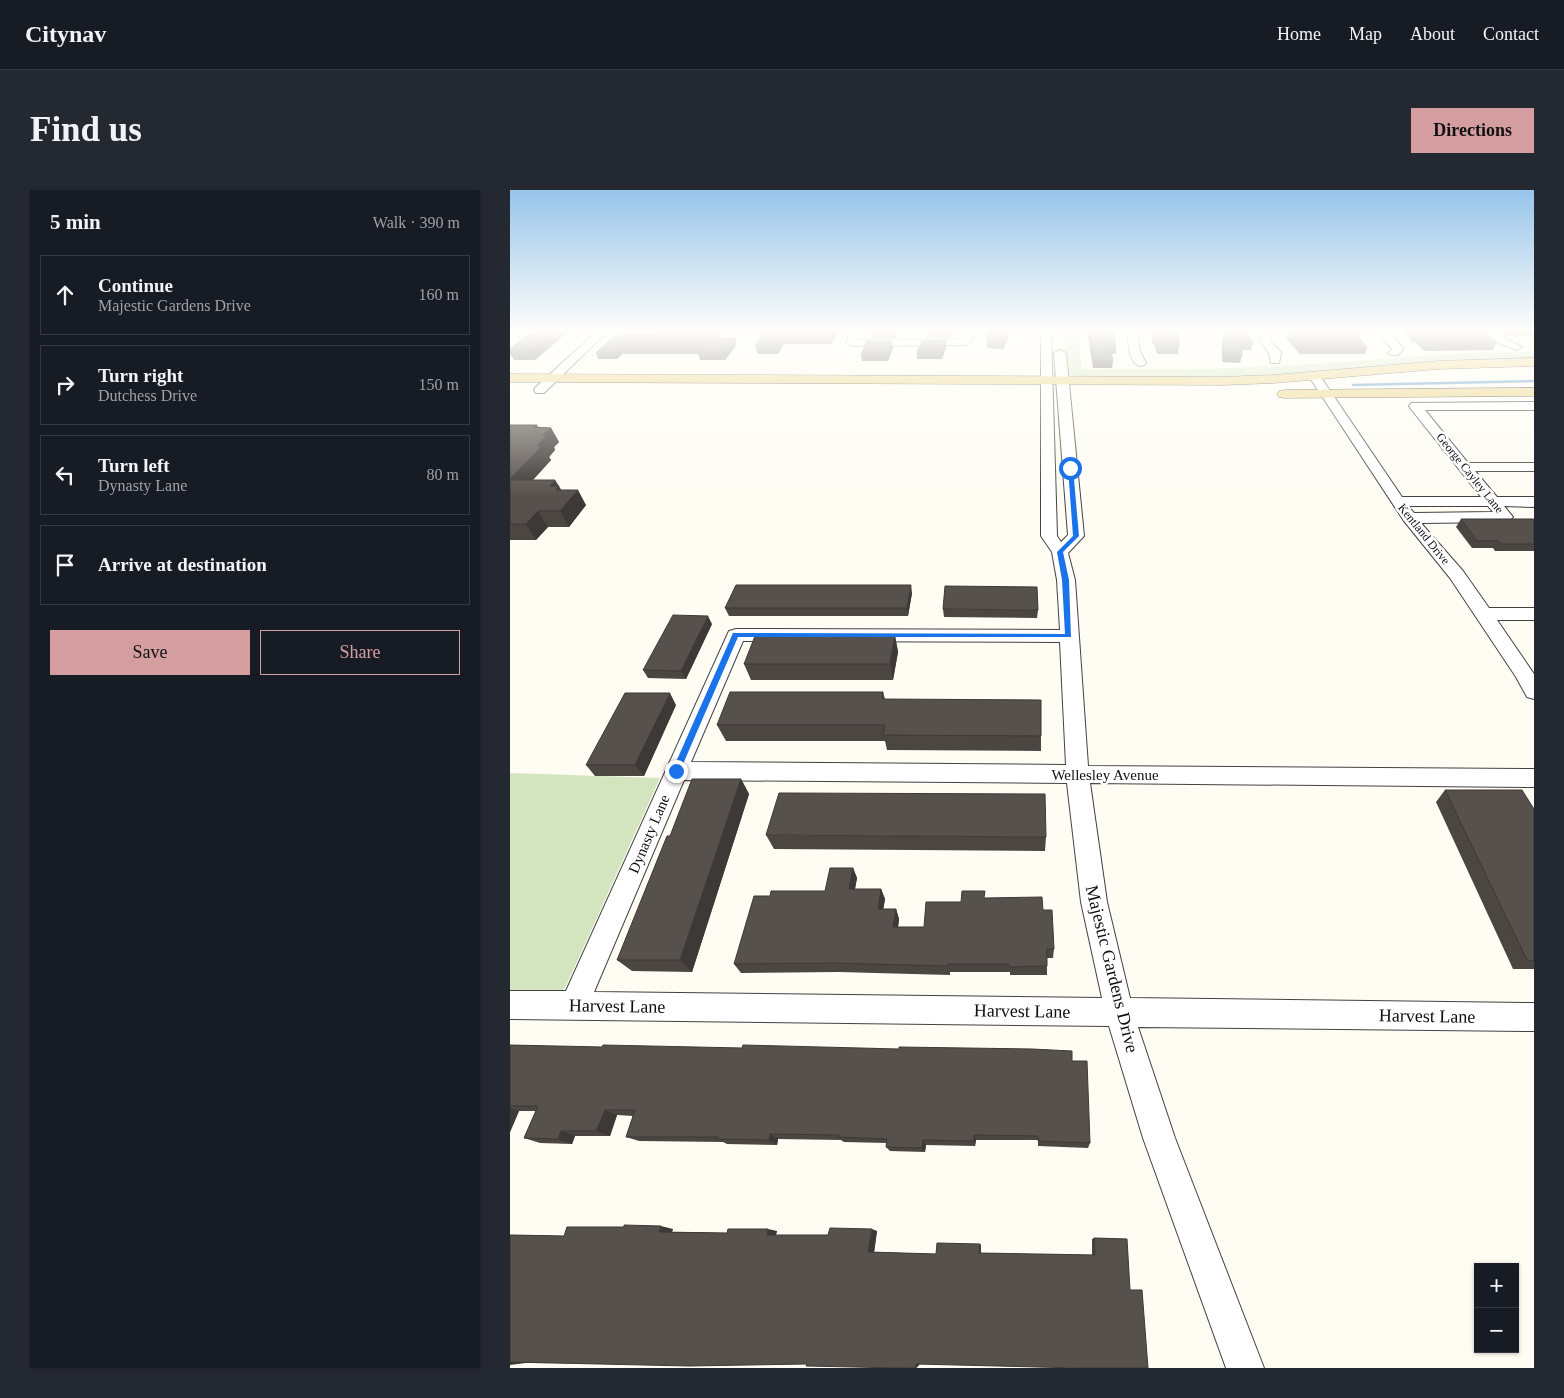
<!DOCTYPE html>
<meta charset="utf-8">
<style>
body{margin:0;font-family:Georgia,serif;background:#242831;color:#f1f3f6}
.controls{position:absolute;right:15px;bottom:15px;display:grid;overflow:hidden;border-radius:0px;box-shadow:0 1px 4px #0004}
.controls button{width:45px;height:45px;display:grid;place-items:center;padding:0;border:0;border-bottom:1px solid #363941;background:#171b24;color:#f1f3f6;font:25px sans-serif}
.stop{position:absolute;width:15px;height:15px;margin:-11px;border:4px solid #1a73e8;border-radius:50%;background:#fff}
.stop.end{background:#1a73e8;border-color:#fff;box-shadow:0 1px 5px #0008}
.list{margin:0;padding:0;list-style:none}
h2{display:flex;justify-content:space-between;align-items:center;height:65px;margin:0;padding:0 20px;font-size:21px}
h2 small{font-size:16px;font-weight:400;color:#9ea1a6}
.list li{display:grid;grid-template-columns:32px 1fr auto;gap:15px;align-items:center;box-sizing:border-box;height:80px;margin:0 10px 10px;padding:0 10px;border:1px solid #363941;border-radius:0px}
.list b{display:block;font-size:19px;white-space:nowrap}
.list p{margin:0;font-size:16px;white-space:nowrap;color:#9ea1a6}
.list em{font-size:16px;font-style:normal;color:#9ea1a6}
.actions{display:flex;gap:10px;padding:15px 20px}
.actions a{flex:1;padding:11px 0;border:1px solid #d49ea1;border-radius:0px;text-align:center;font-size:18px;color:#d49ea1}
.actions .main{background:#d49ea1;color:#111}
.icon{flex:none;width:28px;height:28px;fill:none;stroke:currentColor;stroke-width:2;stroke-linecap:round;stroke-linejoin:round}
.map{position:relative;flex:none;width:1024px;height:1178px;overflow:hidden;border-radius:0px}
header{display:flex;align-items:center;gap:30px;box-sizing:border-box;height:70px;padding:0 25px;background:#171b24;border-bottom:1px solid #363941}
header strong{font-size:24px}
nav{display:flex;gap:28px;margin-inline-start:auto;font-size:18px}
.intro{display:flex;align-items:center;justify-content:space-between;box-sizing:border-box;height:120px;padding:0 30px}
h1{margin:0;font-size:35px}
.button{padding:12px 22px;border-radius:0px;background:#d49ea1;color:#111;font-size:18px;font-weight:700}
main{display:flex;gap:30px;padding:0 30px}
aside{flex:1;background:#171b24;border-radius:0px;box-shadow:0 1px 4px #0004}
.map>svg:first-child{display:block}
.green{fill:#d3e5bf}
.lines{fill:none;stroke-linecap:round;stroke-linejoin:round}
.stream{stroke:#4b90bf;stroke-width:2.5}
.minor-casing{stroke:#424242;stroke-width:2}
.major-casing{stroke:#202020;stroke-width:1}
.minor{fill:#fff;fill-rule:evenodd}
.major{fill:#eacf77;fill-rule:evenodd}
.wall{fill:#4b4642}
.shaded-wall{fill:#3d3936}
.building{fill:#57514d;stroke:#3d3936}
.route{fill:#1a73e8}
.labels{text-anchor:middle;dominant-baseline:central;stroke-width:5;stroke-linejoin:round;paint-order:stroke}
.far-street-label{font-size:12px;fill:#0f0f0f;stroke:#fff}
.street-label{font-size:15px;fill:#0f0f0f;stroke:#fff}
.near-street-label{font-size:18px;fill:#0f0f0f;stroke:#fff}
</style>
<header>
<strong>Citynav</strong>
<nav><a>Home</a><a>Map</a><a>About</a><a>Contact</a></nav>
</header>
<div class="intro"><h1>Find us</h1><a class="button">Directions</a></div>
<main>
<aside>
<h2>5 min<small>Walk · 390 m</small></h2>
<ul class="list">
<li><svg class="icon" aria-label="ahead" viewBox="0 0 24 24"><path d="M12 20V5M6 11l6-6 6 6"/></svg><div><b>Continue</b><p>Majestic Gardens Drive</p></div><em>160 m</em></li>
<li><svg class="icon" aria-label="right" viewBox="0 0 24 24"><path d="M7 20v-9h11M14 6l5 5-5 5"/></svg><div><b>Turn right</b><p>Dutchess Drive</p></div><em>150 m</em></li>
<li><svg class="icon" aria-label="left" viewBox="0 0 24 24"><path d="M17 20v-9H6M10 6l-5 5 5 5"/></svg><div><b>Turn left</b><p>Dynasty Lane</p></div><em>80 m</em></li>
<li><svg class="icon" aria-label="arrive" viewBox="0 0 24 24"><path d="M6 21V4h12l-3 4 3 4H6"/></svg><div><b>Arrive at destination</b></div></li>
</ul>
<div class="actions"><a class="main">Save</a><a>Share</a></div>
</aside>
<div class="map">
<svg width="1024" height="1178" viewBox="0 0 1024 1178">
<rect width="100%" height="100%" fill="#fefcf3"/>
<path class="green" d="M 555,141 L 570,141 L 568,147 L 572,179 C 631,179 691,180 750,177 C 842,173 932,161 1024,162 L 1024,171 L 782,186 L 652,189 L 613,186 L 567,186 L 555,183 L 553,150 Z
M 0,583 L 150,588 L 56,796 L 51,802 L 0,806 Z"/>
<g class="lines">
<path class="stream" d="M 843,195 L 1024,191"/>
<defs>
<path id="minor" d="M 87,141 L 98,141 L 34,203 L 26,203 L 24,200 L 26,197 Z
M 341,141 L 351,141 L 348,150 L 452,149 L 455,141 L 465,141 L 461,152 L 456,155 L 341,156 L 336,153 Z
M 531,141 L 541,141 L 547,346 L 551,352 L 558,345 L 544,163 L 550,160 L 556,163 L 574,346 L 558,363 L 565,390 L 578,576 L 1024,579 L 1024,597 L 580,593 L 597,712 L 620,808 L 1024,813 L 1024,841 L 628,837 L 665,948 L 754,1178 L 716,1178 L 633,948 L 599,836 L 0,829 L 0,801 L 56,801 L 219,441 L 226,439 L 550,440 L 547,390 L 542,362 L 531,346 ZM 233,451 L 550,452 L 556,575 L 181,572 ZM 174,590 L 557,593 L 571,712 L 592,808 L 84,802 Z
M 618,141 L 628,141 L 629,159 L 636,173 L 634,175 L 630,176 C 618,173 618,152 618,141 Z
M 748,141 L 758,141 L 761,152 L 771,162 L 769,173 L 761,173 L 759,163 L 751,153 Z
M 867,141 L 878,141 L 892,157 L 893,159 L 888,165 L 880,165 L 878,163 L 882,159 Z
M 975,141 L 987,141 L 996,149 L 1012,157 L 1007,160 L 988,153 Z
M 804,182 L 808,183 L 892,307 L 971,307 L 901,219 L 899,216 L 901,213 L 1024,212 L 1024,220 L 915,220 L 958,273 L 1024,273 L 1024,281 L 965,281 L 987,307 L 1024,307 L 1024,317 L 994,316 L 1003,327 L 1000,330 L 995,332 L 911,333 L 953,381 L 979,418 L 1024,418 L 1024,430 L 987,430 L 1024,484 L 1024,509 L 1017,507 L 1006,487 L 940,388 L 894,331 L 798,185 ZM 898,316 L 978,316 L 983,322 L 904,323 Z"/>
<path id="major" d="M 1024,168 L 1024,176 L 929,179 L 764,193 L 713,195 L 0,192 L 0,184 L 713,187 L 764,185 L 929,171 Z
M 1024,198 L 1024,206 L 774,208 L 769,207 L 767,204 L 769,201 L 774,200 Z"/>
</defs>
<use href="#minor" class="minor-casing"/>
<use href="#major" class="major-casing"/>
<use href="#minor" class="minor"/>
<use href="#major" class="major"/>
</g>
<path class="wall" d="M 22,141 L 59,141 L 25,170 L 4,170 L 0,164 L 0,159 Z
M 142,141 L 211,141 L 207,148 L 227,154 L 215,170 L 190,170 L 188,164 L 112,164 L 107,169 L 88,169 L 86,163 L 140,144 Z
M 255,141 L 328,141 L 321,154 L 274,154 L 268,164 L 248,164 L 245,156 Z
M 361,141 L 388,141 L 386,148 L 362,148 Z
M 416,141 L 442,141 L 440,147 L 417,147 Z
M 502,141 L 493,159 L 477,158 L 477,151 Z
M 579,141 L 605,141 L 604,148 L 606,157 L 606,164 L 601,164 L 603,171 L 602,178 L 583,178 L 578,147 Z
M 643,141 L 669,157 L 668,164 L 647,164 L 644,154 L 642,154 Z
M 711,141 L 737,141 L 743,153 L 741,160 L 732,160 L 732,166 L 730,173 L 712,172 L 712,154 L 714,147 Z
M 774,141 L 857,141 L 856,144 L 846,144 L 857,157 L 855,164 L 790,164 L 776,149 L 777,146 Z
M 892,141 L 980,141 L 977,146 L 986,153 L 983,160 L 914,161 L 905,152 L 902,152 Z
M 990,141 L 1024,141 L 1024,146 L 995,146 Z
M 436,157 L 432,169 L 407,169 L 407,162 Z
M 383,158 L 378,171 L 352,171 L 351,165 Z
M 0,235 L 28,237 L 41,238 L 49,252 L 44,257 L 45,260 L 39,267 L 41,270 L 23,290 L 45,290 L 51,300 L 76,315 L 59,337 L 38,337 L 26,350 L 0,350 Z
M 951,329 L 1024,329 L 1024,361 L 985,361 L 983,358 L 962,358 L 946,337 Z
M 402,403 L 398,426 L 219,426 L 215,418 Z
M 433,419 L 528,420 L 527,428 L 434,427 Z
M 202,434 L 176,489 L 138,488 L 133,480 Z
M 385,446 L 388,462 L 383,490 L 241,490 L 234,474 Z
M 373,502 L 375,509 L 531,546 L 531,561 L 377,560 L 375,551 L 216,551 L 207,535 Z
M 166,515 L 134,586 L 85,586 L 76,575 Z
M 231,589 L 239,604 L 182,782 L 122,781 L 107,770 L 160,646 Z
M 935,600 L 1024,619 L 1024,779 L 1003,779 L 926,612 Z
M 256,645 L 536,647 L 535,661 L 264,659 Z
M 343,678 L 347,688 L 345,699 L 371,699 L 375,709 L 373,719 L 386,719 L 389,729 L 388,737 L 414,737 L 451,712 L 475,708 L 533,720 L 544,759 L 543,768 L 537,768 L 537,785 L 500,785 L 500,782 L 440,782 L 440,785 L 329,782 L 231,783 L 224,774 L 260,706 L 315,701 Z
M 0,855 L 562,871 L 580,953 L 578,958 L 528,956 L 528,950 L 466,950 L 465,956 L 416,955 L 415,962 L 380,961 L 376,957 L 377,953 L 334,952 L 331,950 L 268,949 L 267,955 L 217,954 L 213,952 L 129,951 L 116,947 L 123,926 L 107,925 L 100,946 L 65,946 L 62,954 L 30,953 L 14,948 L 26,921 L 9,921 L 0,942 Z
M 163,1039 L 162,1042 L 217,1043 L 267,1041 L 266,1045 L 318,1045 L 367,1041 L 364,1062 L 426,1064 L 470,1054 L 471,1056 L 471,1063 L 582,1065 L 582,1049 L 584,1048 L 617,1049 L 410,1174 L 406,1178 L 391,1178 L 297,1174 L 16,1173 L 2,1045 L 54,1046 Z"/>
<path class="shaded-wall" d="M 42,141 L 59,141 L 25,170 L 20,160 Z
M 205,141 L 211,141 L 195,163 L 192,158 Z
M 322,141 L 328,141 L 321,154 L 320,147 Z
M 385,141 L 388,141 L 386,148 Z
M 439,141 L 442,141 L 440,147 Z
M 498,141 L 502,141 L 493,159 L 492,152 Z
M 272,147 L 274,154 L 268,164 L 266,156 Z
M 225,148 L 227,154 L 215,170 L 213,163 Z
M 436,150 L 436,157 L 432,169 L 431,162 Z
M 382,151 L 383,158 L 378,171 L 377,165 Z
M 110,158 L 112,164 L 107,169 L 105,163 Z
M 27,235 L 34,248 L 33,245 L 41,238 L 49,252 L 44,257 L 45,260 L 39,267 L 41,270 L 9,305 L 0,291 L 0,289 L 24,237 Z
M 45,290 L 58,311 L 68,300 L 76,315 L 59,337 L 50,321 L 40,296 Z
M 28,321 L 38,337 L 26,350 L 16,334 Z
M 401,395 L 402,403 L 398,426 L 397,418 Z
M 198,426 L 202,434 L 176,489 L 171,481 Z
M 385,446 L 388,462 L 383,490 L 380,474 Z
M 160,503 L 166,515 L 134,586 L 125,575 Z
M 231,589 L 239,604 L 182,782 L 170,770 Z
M 343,678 L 347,688 L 343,709 L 339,699 Z
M 371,699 L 375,709 L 372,728 L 368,719 Z
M 386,719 L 389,729 L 387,746 L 383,737 Z
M 0,918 L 9,921 L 0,942 Z
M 95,920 L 107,925 L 100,946 L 86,941 Z
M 51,941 L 65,946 L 62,954 L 48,949 Z
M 260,944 L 268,949 L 267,955 L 259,950 Z
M 464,945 L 466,950 L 465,956 L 464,951 Z
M 413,950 L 416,955 L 415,962 L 412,958 Z
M 151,1036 L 163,1039 L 161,1044 L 149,1042 Z
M 258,1039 L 267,1041 L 265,1047 L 257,1045 Z
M 362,1039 L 367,1041 L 364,1063 L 358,1062 Z
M 470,1054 L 471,1056 L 471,1064 L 469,1063 Z
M 18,1169 L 16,1173 L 0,1175 L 0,1172 Z
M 410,1171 L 409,1175 L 406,1178 L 406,1174 Z"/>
<path class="building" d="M 22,141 L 42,141 L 20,160 L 0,160 L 0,159 Z
M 142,141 L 205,141 L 192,158 L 110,158 L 105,163 L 86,163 L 105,145 L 140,144 Z
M 255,141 L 322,141 L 320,147 L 272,147 L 266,156 L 245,156 Z
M 478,141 L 498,141 L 492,152 L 477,151 Z
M 579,141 L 605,141 L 604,147 L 606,157 L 600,157 L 603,171 L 584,171 Z
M 643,141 L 669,141 L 669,157 L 648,157 L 645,147 L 642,147 Z
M 716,141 L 737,141 L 743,153 L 731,153 L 732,166 L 714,165 L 713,147 L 718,147 Z
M 780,141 L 844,142 L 857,157 L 792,157 L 778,143 L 781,143 Z
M 901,141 L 972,141 L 986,153 L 917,154 L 908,145 L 905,145 Z
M 200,148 L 225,148 L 213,163 L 188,163 Z
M 436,150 L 431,162 L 407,162 L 412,151 Z
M 357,151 L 382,151 L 377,165 L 351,165 Z
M 0,235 L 27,235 L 24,237 L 41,238 L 33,245 L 37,245 L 27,256 L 32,256 L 0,289 Z
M 0,290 L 45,290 L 40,296 L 49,296 L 46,300 L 68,300 L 50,321 L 28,321 L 16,334 L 0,334 Z
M 951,329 L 1024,329 L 1024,354 L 990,354 L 988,351 L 967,351 Z
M 226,395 L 401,395 L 397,418 L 215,418 Z
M 435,396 L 527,397 L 528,420 L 433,419 Z
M 163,425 L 198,426 L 171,481 L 133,480 Z
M 245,446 L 385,446 L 380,474 L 234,474 Z
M 220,502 L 373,502 L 372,509 L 531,510 L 531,546 L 373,545 L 375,535 L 207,535 Z
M 115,503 L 160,503 L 125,575 L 76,575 Z
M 182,589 L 231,589 L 170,770 L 107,770 L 157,646 L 160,646 Z
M 935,600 L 1012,600 L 1024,619 L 1024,771 L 1017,770 Z
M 269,603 L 535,604 L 536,647 L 256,645 Z
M 320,678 L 343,678 L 339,699 L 371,699 L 368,719 L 386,719 L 383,737 L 414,737 L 416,712 L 451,712 L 452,701 L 475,701 L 474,708 L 532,707 L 533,720 L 542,720 L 544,759 L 537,759 L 537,776 L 499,777 L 499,774 L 438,774 L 438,776 L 324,773 L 224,774 L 244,706 L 260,706 L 261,701 L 315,701 Z
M 0,855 L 92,857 L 93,855 L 232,858 L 233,855 L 389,859 L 389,857 L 522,859 L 562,861 L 562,871 L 577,871 L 580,953 L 528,951 L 528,946 L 464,945 L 464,951 L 413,950 L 412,958 L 376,957 L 377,949 L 328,947 L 329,945 L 260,944 L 259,950 L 207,949 L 208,947 L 116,947 L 125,920 L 95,920 L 86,941 L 51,941 L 48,949 L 14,948 L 28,916 L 0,916 Z
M 114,1035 L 151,1036 L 149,1042 L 217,1043 L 218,1039 L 258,1039 L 257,1045 L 318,1045 L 320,1038 L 362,1039 L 358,1062 L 426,1064 L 427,1053 L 470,1054 L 469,1063 L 585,1065 L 584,1048 L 617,1049 L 620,1100 L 632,1100 L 638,1178 L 568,1178 L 406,1174 L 406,1178 L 391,1178 L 296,1176 L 297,1174 L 179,1176 L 0,1172 L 0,1045 L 54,1046 L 57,1037 L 114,1037 Z"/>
<linearGradient id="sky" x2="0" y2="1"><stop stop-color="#97c4eb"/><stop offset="0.46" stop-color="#fffefa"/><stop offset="1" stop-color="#fffefa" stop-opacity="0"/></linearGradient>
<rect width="1024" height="306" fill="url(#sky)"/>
<path class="route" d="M 560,276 L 563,278 L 569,346 L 553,362 L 559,390 L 561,447 L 228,447 L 170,581 L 166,584 L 163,583 L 162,581 L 223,443 L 555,444 L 552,390 L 547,362 L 563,346 L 558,278 Z"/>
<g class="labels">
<g class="far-street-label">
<text transform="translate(960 283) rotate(51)">George Cayley Lane</text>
<text transform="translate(914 344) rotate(51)">Kentland Drive</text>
</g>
<g class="street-label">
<text x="595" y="585">Wellesley Avenue</text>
<text transform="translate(139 644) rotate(-67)">Dynasty Lane</text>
</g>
<g class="near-street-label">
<text transform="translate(602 779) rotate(76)">Majestic Gardens Drive</text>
<text transform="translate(107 816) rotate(1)">Harvest Lane</text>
<text transform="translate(512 821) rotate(1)">Harvest Lane</text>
<text transform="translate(917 826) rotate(1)">Harvest Lane</text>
</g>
</g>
</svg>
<div class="controls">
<button>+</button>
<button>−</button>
</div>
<div class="stop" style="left:560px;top:278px"></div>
<div class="stop end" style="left:166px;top:581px"></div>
</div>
</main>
